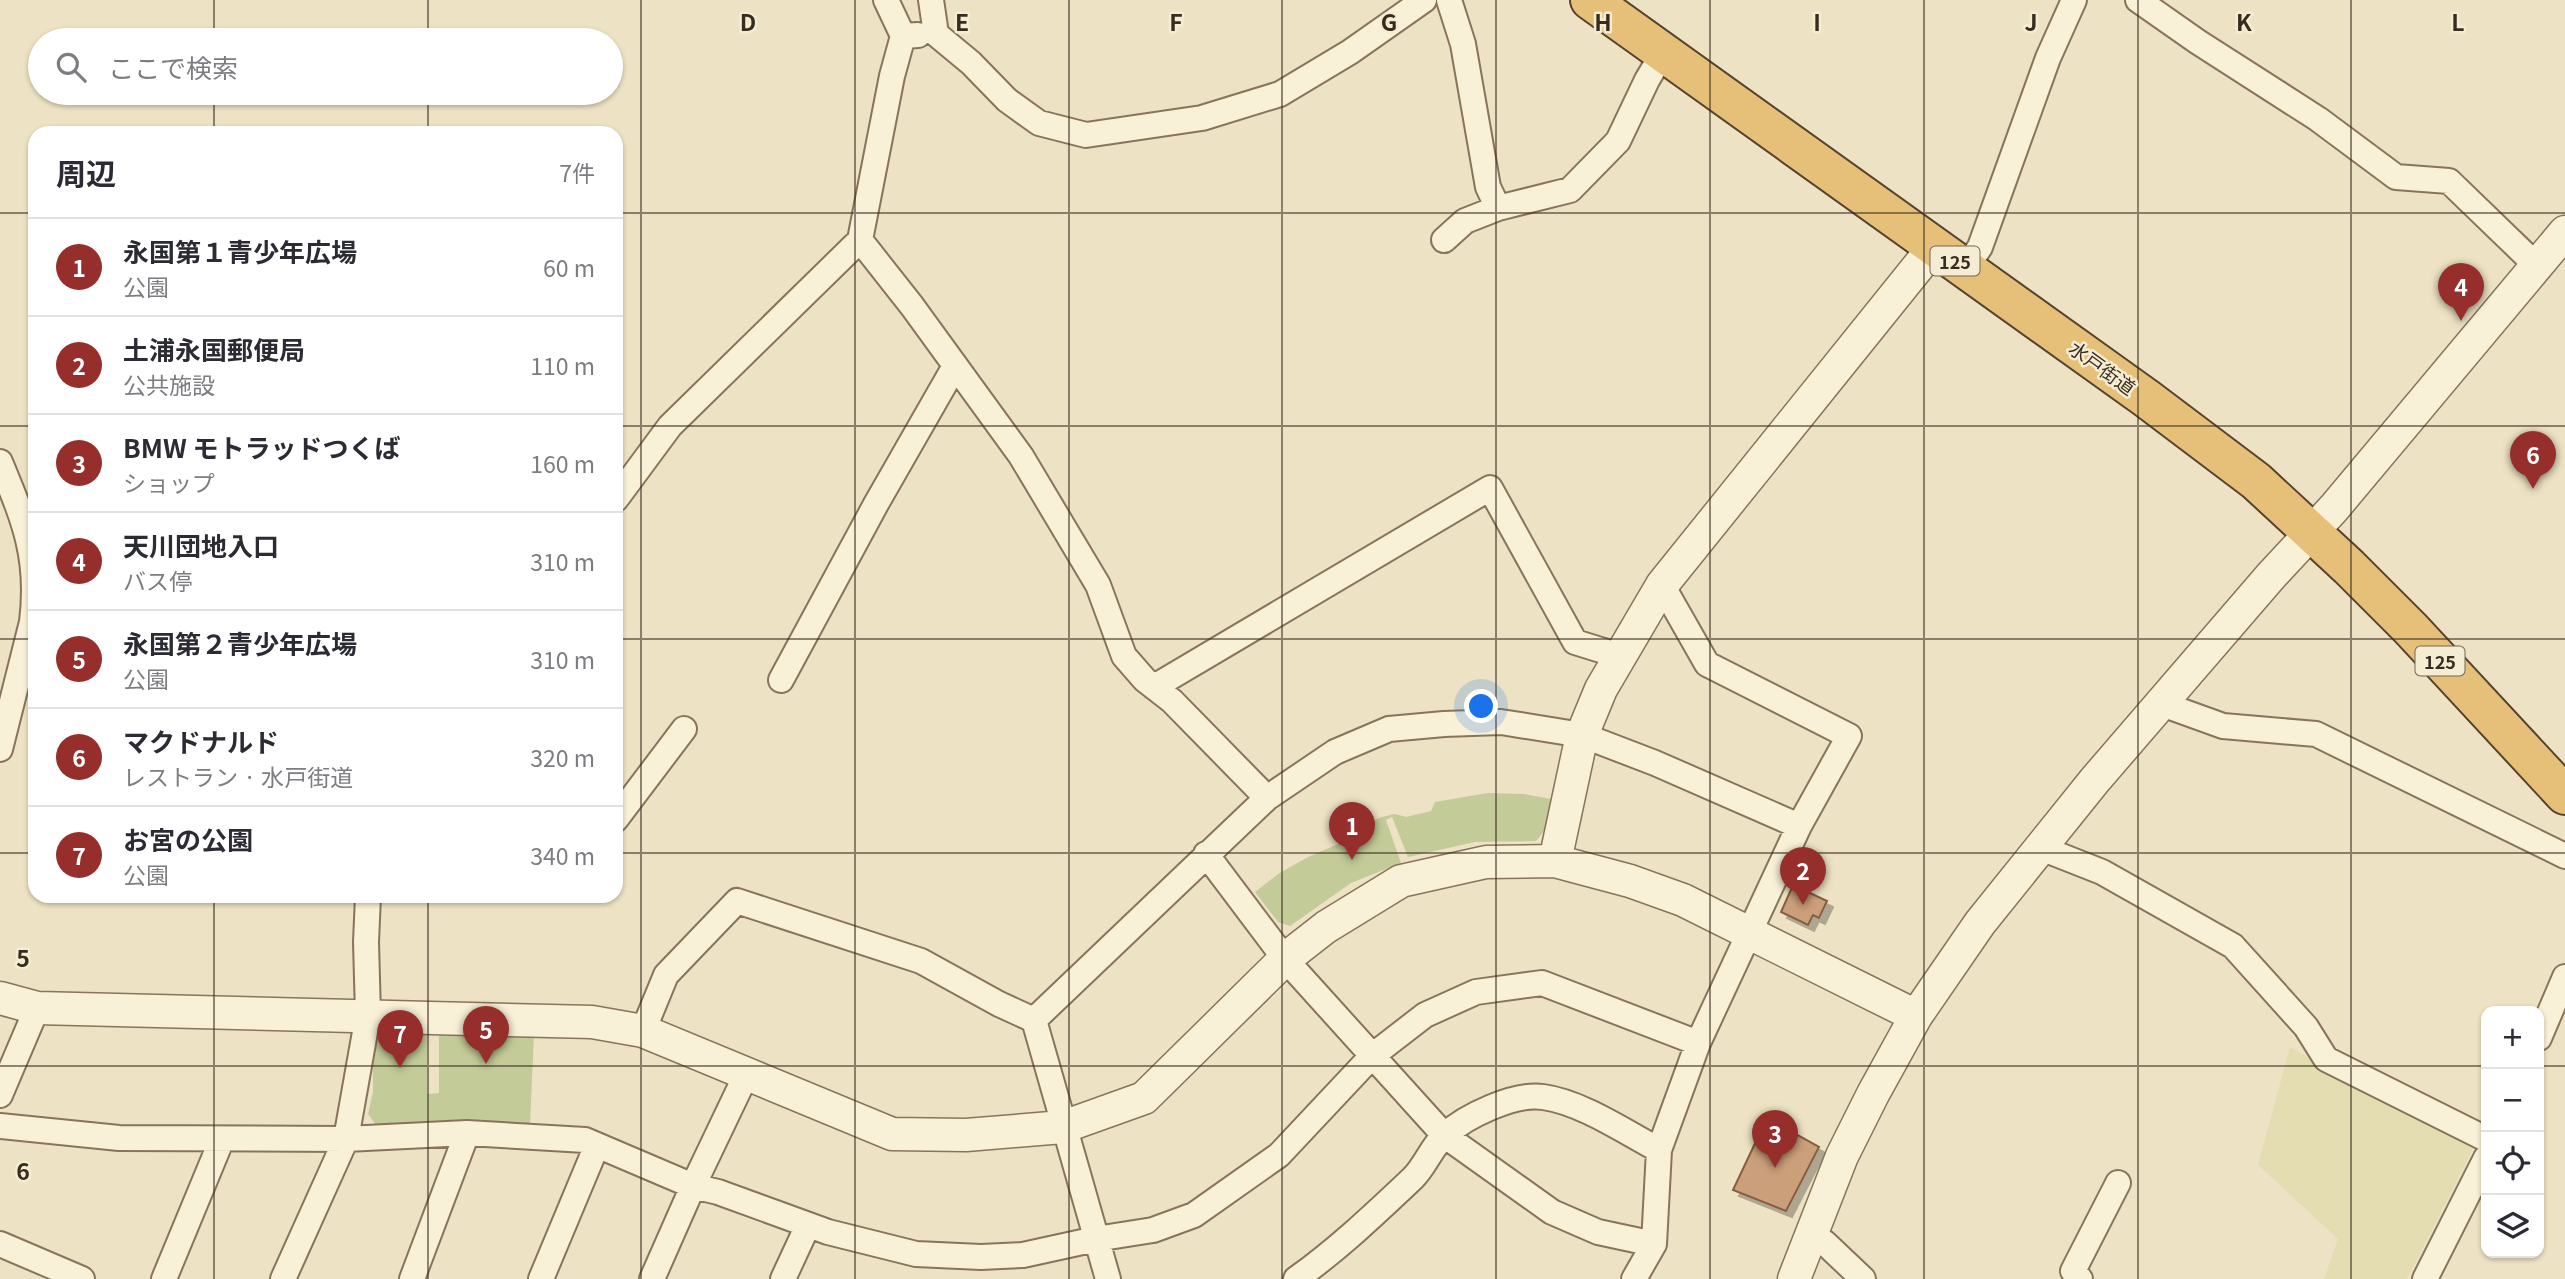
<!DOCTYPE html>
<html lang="ja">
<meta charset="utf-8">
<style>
body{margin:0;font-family:Georgia,"Noto Sans JP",serif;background:#f2f2f3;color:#2b2b33}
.controls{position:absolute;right:21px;bottom:21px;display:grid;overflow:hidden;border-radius:14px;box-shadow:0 2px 5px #0004}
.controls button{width:63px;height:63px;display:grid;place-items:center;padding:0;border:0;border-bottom:2px solid #e1e1e2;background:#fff;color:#2b2b33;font:35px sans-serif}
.you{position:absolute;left:1482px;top:707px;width:24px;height:24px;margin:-18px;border:5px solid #fff;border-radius:50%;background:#1a73e8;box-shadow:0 0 0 10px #1a73e833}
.badge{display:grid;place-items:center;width:46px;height:46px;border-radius:50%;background:#962f2b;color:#fff;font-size:23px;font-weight:700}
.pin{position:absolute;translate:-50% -58px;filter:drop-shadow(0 2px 4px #0008)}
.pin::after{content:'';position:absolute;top:37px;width:24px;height:21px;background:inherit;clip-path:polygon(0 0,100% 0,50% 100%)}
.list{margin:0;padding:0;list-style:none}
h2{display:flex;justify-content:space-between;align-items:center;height:91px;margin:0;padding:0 28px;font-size:30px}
h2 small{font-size:23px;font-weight:400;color:#7c7c81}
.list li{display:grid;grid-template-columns:46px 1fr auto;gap:21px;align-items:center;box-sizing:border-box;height:98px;padding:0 28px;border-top:2px solid #e1e1e2}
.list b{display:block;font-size:26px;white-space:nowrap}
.list p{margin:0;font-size:23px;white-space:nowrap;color:#7c7c81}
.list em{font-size:23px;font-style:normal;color:#7c7c81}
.icon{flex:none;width:38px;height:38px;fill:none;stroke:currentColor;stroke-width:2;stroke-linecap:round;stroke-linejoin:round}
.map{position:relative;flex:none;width:2565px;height:1279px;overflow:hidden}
.search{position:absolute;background:#fff;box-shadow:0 2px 5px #0004;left:28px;top:28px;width:595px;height:77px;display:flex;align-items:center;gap:18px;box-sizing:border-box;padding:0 24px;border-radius:38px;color:#7c7c81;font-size:26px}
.panel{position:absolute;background:#fff;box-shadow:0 2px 5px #0004;left:28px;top:126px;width:595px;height:777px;border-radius:21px}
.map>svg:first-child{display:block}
.farmland{fill:#e3ddb1}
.green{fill:#c3cb98}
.building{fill:#cb9f7a;stroke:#865f41;stroke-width:2;filter:url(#shadow)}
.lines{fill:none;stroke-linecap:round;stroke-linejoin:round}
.minor-casing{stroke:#88745a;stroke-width:28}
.tertiary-casing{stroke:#88745a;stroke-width:35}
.trunk-casing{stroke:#55422f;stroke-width:42}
.minor{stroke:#f8f0d7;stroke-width:24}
.tertiary{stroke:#f8f0d7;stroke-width:32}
.trunk{stroke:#e6c078;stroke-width:38}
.grid{fill:none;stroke:#382c1e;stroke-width:2;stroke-opacity:0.55}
.labels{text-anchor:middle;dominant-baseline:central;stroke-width:5;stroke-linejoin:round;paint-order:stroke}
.shield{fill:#f5edd3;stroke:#716654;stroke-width:2}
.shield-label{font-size:18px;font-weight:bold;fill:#382c1e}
.street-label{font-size:19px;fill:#382c1e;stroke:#f5edd3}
.grid-label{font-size:23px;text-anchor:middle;font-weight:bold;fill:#382c1e;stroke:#f5edd3;stroke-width:5;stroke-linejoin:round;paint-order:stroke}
</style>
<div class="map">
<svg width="2565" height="1279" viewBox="0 0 2565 1279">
<defs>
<filter id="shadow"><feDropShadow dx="6" dy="6" stdDeviation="0" flood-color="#0004"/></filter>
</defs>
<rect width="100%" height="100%" fill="#ede3c4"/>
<path class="farmland" d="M 2290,1047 L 2473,1149 L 2407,1279 L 2324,1279 L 2338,1239 L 2258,1165 Z"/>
<path class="green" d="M 1488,793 L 1524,794 L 1551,799 L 1545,830 L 1536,841 L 1475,842 L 1408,857 L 1392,817 L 1386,820 L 1401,863 L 1351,883 L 1290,926 L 1278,922 L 1255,892 L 1278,874 L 1308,857 L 1338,844 L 1345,832 L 1382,817 L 1395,814 L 1406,817 L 1431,811 L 1435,802 Z
M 427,1034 L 427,1094 L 439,1093 L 439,1034 L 534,1034 L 530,1125 L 377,1126 L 368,1114 L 373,1092 L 373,1045 L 384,1035 Z"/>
<path class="building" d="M 1793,885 L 1827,901 L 1819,918 L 1813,915 L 1808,925 L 1781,912 Z
M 1767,1118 L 1819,1147 L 1786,1211 L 1733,1190 Z"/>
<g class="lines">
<defs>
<path id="minor" d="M 886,0 L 903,36 L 918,35
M 931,0 L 936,34 L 971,63 L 1007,100 L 1039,123 L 1086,135 L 1202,118 L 1280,94 L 1350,52 L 1424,0
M 1449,0 L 1463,44 L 1488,187 L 1498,208
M 2138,0 L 2198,42 L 2318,119 L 2396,177 L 2449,181 L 2537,266
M 903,36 L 892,76 L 860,240 L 912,306 L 1021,456 L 1098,585 L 1124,656 L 1145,680 L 1172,701 L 1267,798
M 1444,240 L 1465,221 L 1498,208 L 1570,190 L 1618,141 L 1647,80 L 1663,53
M 1965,269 L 1980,247 L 2048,58 L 2074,0
M 0,462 C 24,520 40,557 32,622 L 0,749
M 616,499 L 670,426 L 860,240
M 781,680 L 876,504 L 955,366
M 1154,687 L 1490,488 L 1575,642 L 1620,656
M 2162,704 L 2223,726 L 2316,734 L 2565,856
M 616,819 L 684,729
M 2041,848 L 2102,872 L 2233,946 L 2306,1027 L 2326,1059 L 2486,1139
M 1206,854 L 1285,959 L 1444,1135 L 1552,1212 L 1598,1232 L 1654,1244
M 1034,1020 L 1267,798 L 1335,752 L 1389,729 L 1444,724 L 1501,722 L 1582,735 L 1655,763 L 1799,826
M 643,1031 L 666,975 L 737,901 L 921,961 L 999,1004 L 1034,1020 L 1108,1279
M 2539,1038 L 2565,977
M 0,1095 L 37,1008
M 0,1126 L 119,1138 L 346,1139 L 467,1133 L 585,1140 L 693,1186 L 718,1192 L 828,1232 L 916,1254 L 981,1257 L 1023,1255 L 1096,1239 L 1153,1230 L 1194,1215 L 1279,1155 L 1372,1056 L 1425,1015 L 1476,992 L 1542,983 L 1698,1043
M 1812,1235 L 1825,1243 L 1863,1279
M 0,1244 L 82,1279
M 164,1279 L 222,1139
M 283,1279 L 346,1139 L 368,1015 L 366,942 L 368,896
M 412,1279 L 467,1133
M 541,1279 L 597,1145
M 652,1279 L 693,1186 L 747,1073
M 783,1279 L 808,1225
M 1296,1279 C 1338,1249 1376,1213 1413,1178 C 1426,1165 1432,1146 1445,1135 C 1466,1116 1514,1093 1543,1097 C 1581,1102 1625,1132 1659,1150
M 1634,1279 L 1654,1244 L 1659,1150 L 1698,1043 L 1799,826 L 1849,736 L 1707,664 L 1662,585
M 2080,1279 L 2073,1271 L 2118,1183
M 2425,1279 L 2486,1158"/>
<path id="tertiary" d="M 1555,861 L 1582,735 L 1601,689 L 1662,585 L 1934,247
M 0,998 L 37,1008 L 592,1022 L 643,1031 L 892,1134 L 966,1135 L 1063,1127 L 1144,1098 L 1285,959 L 1326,927 L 1401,881 L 1486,862 L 1555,861 L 1630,881 L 1683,900 L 1916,1016
M 1794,1279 L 1842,1156 L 1873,1094 L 1916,1016 L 1980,923 L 2095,780 L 2270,577 L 2334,508 L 2565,232"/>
<path id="trunk" d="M 1590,0 L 2146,398 L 2256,481 L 2349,567 L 2411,629 L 2565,795"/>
</defs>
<use href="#minor" class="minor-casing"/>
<use href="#tertiary" class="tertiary-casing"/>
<use href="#trunk" class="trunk-casing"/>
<use href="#minor" class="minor"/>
<use href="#tertiary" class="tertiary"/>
<use href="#trunk" class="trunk"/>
</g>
<path class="grid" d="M 214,0 L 214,40M 428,0 L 428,40M 641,0 L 641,1279M 855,0 L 855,1279M 1069,0 L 1069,1279M 1282,0 L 1282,1279M 1496,0 L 1496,1279M 1710,0 L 1710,1279M 1924,0 L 1924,1279M 2138,0 L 2138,1279M 2351,0 L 2351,1279M 214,93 L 214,133M 428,93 L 428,133M 0,213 L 35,213M 616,213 L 2565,213M 0,426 L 35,426M 616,426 L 2565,426M 0,639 L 35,639M 616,639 L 2565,639M 0,853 L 35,853M 616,853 L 2565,853M 214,896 L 214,1279M 428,896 L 428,1279M 0,1066 L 2486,1066M 2539,1066 L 2565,1066"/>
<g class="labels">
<g class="shield">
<rect x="1930.5" y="246.5" width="49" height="29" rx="5"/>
<rect x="2415.5" y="646.5" width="49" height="29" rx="5"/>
</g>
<g class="shield-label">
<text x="1955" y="261">125</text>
<text x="2440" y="661">125</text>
</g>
<g class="street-label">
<text transform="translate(2103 367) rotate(36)">水戸街道</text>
</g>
</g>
<g class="grid-label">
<text x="748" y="31">D</text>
<text x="962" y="31">E</text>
<text x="1176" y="31">F</text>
<text x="1389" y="31">G</text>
<text x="1603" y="31">H</text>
<text x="1817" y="31">I</text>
<text x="2031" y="31">J</text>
<text x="2244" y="31">K</text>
<text x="2458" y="31">L</text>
<text x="23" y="967">5</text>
<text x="23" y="1180">6</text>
</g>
</svg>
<div class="controls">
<button>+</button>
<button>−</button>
<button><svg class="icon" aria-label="locate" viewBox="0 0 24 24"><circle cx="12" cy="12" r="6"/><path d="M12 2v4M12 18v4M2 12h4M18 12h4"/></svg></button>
<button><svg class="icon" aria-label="layers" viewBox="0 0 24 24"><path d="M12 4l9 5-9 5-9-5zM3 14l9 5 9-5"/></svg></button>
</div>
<div class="you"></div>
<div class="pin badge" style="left:1352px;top:860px">1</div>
<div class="pin badge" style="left:1803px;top:905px">2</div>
<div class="pin badge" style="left:1775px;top:1168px">3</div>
<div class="pin badge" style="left:2461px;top:321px">4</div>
<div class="pin badge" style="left:486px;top:1064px">5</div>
<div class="pin badge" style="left:2533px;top:489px">6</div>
<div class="pin badge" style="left:400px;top:1068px">7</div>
<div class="search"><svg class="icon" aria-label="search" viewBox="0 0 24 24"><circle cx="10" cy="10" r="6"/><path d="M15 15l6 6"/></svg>ここで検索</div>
<section class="panel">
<h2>周辺<small>7件</small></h2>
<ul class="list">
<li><span class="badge">1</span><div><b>永国第１青少年広場</b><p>公園</p></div><em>60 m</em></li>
<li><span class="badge">2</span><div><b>土浦永国郵便局</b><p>公共施設</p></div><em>110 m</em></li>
<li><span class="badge">3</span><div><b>BMW モトラッドつくば</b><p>ショップ</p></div><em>160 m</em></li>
<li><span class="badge">4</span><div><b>天川団地入口</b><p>バス停</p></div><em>310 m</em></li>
<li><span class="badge">5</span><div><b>永国第２青少年広場</b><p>公園</p></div><em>310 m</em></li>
<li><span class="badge">6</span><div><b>マクドナルド</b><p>レストラン · 水戸街道</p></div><em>320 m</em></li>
<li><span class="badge">7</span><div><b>お宮の公園</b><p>公園</p></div><em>340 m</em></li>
</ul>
</section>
</div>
